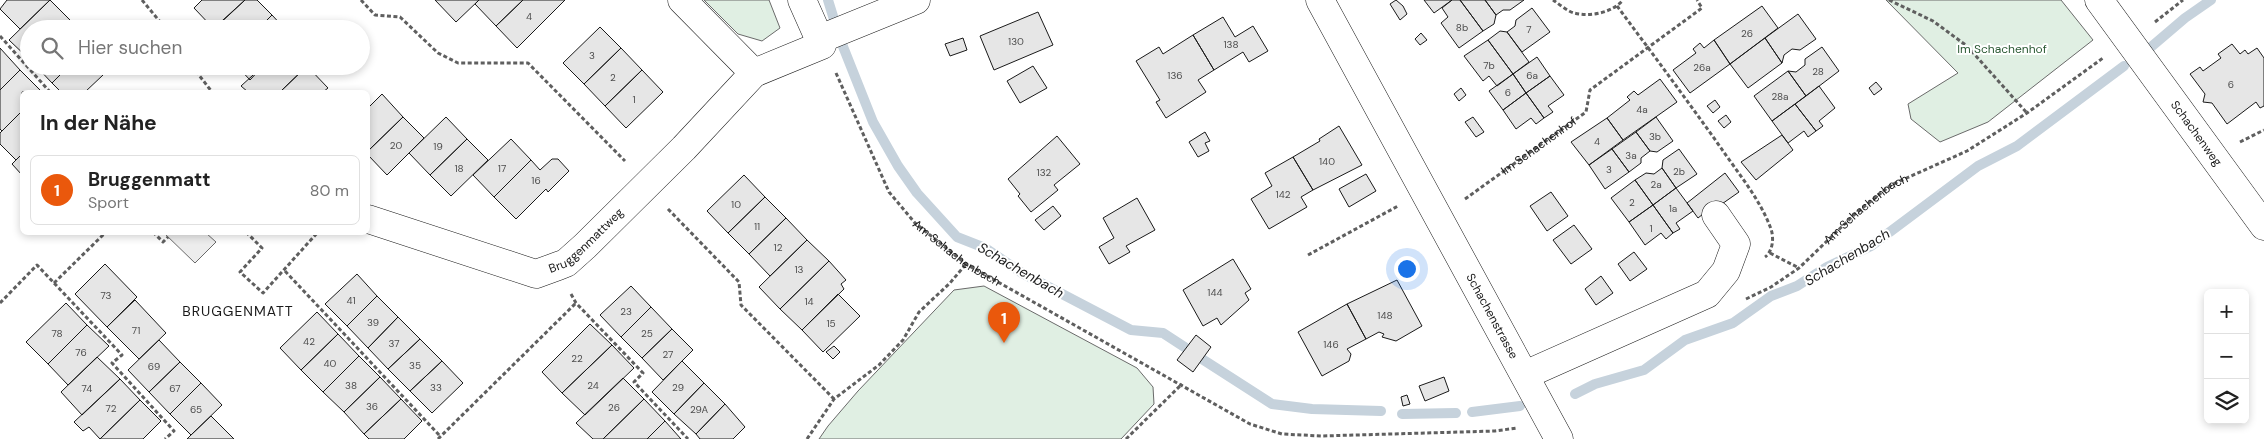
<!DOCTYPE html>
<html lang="de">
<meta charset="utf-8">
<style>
body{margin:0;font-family:"DM Sans",sans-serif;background:#f2f2f2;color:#222}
.controls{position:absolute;right:15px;bottom:15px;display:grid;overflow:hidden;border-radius:8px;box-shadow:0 2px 8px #0003}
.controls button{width:45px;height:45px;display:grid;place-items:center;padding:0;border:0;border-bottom:1px solid #e0e0e0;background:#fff;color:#222;font:25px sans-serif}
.you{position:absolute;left:1406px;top:268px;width:18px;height:18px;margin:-12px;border:4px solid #fff;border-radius:50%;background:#1a73e8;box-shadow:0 0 0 8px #1a73e833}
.badge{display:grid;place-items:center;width:32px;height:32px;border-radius:50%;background:#ea580c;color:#fff;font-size:16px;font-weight:700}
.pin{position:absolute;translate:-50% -41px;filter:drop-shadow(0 1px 2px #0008)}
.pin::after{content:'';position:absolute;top:26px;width:18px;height:15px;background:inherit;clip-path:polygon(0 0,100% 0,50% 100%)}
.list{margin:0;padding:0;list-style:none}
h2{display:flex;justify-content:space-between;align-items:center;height:65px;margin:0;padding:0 20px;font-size:21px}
h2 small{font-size:16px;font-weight:400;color:#767676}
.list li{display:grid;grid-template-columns:32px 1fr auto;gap:15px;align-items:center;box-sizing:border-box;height:70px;margin:0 10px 10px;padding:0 10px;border:1px solid #e0e0e0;border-radius:8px}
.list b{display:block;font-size:19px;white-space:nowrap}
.list p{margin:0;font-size:16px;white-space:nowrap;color:#767676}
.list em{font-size:16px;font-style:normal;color:#767676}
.icon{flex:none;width:28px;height:28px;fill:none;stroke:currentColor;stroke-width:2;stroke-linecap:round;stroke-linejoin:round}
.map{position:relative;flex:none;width:2264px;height:439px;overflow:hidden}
.search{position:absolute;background:#fff;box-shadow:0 2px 8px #0003;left:20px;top:20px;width:350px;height:55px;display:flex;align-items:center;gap:12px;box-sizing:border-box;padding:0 18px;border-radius:28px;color:#767676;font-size:19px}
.panel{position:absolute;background:#fff;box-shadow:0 2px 8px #0003;left:20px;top:90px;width:350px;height:145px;border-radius:8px}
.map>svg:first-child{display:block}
.green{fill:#e0efe3;stroke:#6a6a6a}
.parking{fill:#ededed;stroke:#6a6a6a}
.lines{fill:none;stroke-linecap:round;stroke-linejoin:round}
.stream{stroke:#c6d2dc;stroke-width:10}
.building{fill:#e6e6e6;stroke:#1a1a1a}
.minor-casing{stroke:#1a1a1a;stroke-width:29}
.path{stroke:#5f5f5f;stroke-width:3;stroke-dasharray:4 2.5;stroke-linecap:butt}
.minor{stroke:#fff;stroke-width:28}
.labels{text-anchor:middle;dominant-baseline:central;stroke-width:4;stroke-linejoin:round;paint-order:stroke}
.number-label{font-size:10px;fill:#4d4d4d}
.park-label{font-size:12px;fill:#2b5a34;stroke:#fff}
.street-label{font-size:12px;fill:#1a1a1a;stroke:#fff}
.water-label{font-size:14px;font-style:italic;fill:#1a1a1a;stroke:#fff}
.neighbourhood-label{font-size:14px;letter-spacing:1px;fill:#1a1a1a;stroke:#fff}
</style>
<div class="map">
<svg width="2264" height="439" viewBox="0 0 2264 439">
<rect width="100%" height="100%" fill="#fff"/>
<path class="green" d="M 704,0 L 769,0 L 780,28 L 762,41 L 738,34 Z
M 1886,0 L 2061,0 L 2093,40 L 1988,122 L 1940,142 L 1911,119 L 1908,104 L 1958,73 Z
M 984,286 L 1137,368 L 1153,387 L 1154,404 L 1121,439 L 819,439 L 828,426 L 858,391 L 954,290 Z"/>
<path class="parking" d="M 164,233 L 206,233 L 216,242 L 195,263 Z"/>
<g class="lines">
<path class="stream" d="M 828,0 L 836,26
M 840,39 L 873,122 L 898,166 L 917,193 L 957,237 L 985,248 L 1022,273 L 1131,330 L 1163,333 L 1186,348
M 2151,47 L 2185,18 L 2211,0
M 1202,359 L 1272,404 L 1312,409 L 1381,411
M 1575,394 L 1595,384 L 1644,370 L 1685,340 L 1733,323 L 1771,296 L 1797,286 L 1827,267 L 1871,246 L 1978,166 L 2017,146 L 2124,66
M 1472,412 L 1520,406
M 1402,414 L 1456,413"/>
</g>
<path class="building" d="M 7,0 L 50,0 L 20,29 L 0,9 Z
M 50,0 L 71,21 L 64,29 L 29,29 L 29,59 L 9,40 Z
M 202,0 L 245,0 L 214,29 L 194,8 Z
M 245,0 L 257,0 L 272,15 L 258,29 L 213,29 Z
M 435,0 L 479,0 L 456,22 Z
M 479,0 L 523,0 L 496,26 L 475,4 Z
M 523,0 L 565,0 L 517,48 L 496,26 Z
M 1396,0 L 1403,6 L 1407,14 L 1400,20 L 1390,4 Z
M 1424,0 L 1452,0 L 1434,13 Z
M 1452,0 L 1460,0 L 1483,31 L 1459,48 L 1441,23 L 1448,17 L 1442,8 Z
M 1460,0 L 1485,0 L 1496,15 L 1494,24 L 1483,31 Z
M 1485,0 L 1524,0 L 1510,10 L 1503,10 L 1496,15 Z
M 1762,6 L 1778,28 L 1730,64 L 1714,40 Z
M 1532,8 L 1550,32 L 1522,52 L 1507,32 L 1515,26 L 1516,20 Z
M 1038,12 L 1053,45 L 994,70 L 980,36 Z
M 1798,14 L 1816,39 L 1800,50 L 1792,49 L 1784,55 L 1782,63 L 1765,38 Z
M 272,15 L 285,29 L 258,29 Z
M 1223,17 L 1235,37 L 1253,26 L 1268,51 L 1249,62 L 1243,52 L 1214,70 L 1193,35 Z
M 600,27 L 621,48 L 584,84 L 563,63 Z
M 1500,31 L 1507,32 L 1529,62 L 1513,74 L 1488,40 Z
M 1421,33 L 1427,40 L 1420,45 L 1415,39 Z
M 1193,35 L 1214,70 L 1198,80 L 1206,92 L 1166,118 L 1156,102 L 1160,100 L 1136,61 L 1159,47 L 1163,54 Z
M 963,38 L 967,50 L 950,56 L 945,44 Z
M 1765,38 L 1782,63 L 1748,88 L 1730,64 Z
M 1488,40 L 1513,74 L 1497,86 L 1489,76 L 1483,81 L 1464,56 Z
M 1714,40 L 1730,64 L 1690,93 L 1673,70 L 1696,53 L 1693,49 L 1700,43 L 1704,48 Z
M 2232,44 L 2240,54 L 2245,50 L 2248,54 L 2257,48 L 2264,58 L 2264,106 L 2260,108 L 2256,102 L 2227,124 L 2212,103 L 2203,102 L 2205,94 L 2190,74 L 2200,67 L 2203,71 L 2221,58 L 2218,54 Z
M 1822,47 L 1839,71 L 1806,96 L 1788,71 L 1796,72 L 1805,65 L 1805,59 Z
M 0,48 L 20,70 L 0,90 Z
M 621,48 L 642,70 L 605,106 L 584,84 Z
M 1537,57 L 1550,76 L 1526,93 L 1513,74 Z
M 36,66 L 69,66 L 52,83 Z
M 69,66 L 94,66 L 103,75 L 85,92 L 61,92 L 52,83 Z
M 237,66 L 263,66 L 250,80 Z
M 263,66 L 307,66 L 280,92 L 248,92 L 241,86 Z
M 307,66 L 328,88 L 323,92 L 280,92 Z
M 1033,66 L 1047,88 L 1020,103 L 1007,81 Z
M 20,70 L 42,92 L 22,92 L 22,111 L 2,131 L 0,129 L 0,90 Z
M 642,70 L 663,92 L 626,128 L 605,106 Z
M 1788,71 L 1806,96 L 1772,121 L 1754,96 Z
M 1513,74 L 1526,93 L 1503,110 L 1489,91 Z
M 1550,76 L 1564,95 L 1548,106 L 1553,112 L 1544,118 L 1526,93 Z
M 1660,79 L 1677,102 L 1623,140 L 1607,118 L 1630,100 L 1627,97 L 1634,91 L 1638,95 Z
M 1876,82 L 1882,89 L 1874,95 L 1869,88 Z
M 1819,86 L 1835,108 L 1819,121 L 1823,126 L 1816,131 L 1795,104 Z
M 1461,88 L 1466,95 L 1459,101 L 1454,94 Z
M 1526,93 L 1544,118 L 1536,124 L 1531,118 L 1516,129 L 1503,110 Z
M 382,94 L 403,117 L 368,151 L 368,108 Z
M 1715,100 L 1720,107 L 1713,113 L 1707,106 Z
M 1795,104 L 1816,131 L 1808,137 L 1804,131 L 1788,143 L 1772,121 Z
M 22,111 L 22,154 L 16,160 L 0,144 L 0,133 Z
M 1726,115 L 1731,122 L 1724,128 L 1718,121 Z
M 403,117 L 424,138 L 387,175 L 368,155 L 368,151 Z
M 446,117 L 467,139 L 430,175 L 409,153 Z
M 1473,117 L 1484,132 L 1476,137 L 1465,122 Z
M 1656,117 L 1673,141 L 1657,152 L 1650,151 L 1636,132 Z
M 1607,118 L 1623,140 L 1589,165 L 1571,142 Z
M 1339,126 L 1362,165 L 1313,190 L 1293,157 L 1320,141 L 1319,139 Z
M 1205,132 L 1210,141 L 1205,143 L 1209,151 L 1198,157 L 1189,142 Z
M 1636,132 L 1650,151 L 1641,158 L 1641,163 L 1629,172 L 1612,149 Z
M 1782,135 L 1793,150 L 1756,180 L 1741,162 Z
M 1057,136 L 1080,164 L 1054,185 L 1058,190 L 1031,212 L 1018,196 L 1020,194 L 1008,179 Z
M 467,139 L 488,160 L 451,196 L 430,175 Z
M 511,139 L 531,160 L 494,197 L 473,175 Z
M 1612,149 L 1629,172 L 1605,189 L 1589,165 Z
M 1679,149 L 1697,174 L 1676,188 L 1662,168 L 1663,160 Z
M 22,154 L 22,175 L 12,164 Z
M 1293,157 L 1313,190 L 1301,197 L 1307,207 L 1269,229 L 1251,199 L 1272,186 L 1265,173 Z
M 552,159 L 558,159 L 569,171 L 548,192 L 546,189 L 516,219 L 494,197 L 531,160 L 540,170 Z
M 1662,168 L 1676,188 L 1653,205 L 1635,180 L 1646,173 L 1654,174 Z
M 1725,173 L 1739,192 L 1719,206 L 1717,203 L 1698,218 L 1687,203 Z
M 1366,174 L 1376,191 L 1349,207 L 1339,189 Z
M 744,175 L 765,197 L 728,233 L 707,211 Z
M 1635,180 L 1653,205 L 1629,222 L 1611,198 Z
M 1676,188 L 1693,211 L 1676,223 L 1680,229 L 1673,233 L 1653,205 Z
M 1551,192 L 1568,216 L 1547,231 L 1530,206 Z
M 765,197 L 786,218 L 749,254 L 728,233 Z
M 1137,198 L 1155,230 L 1126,246 L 1130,252 L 1109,264 L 1099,247 L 1114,238 L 1103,218 Z
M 1653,205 L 1673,233 L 1666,239 L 1661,233 L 1645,245 L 1629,222 Z
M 1053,206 L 1061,216 L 1044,230 L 1035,220 Z
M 786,218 L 807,240 L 770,276 L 749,254 Z
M 1574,225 L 1592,249 L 1571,264 L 1553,240 Z
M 807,240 L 829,261 L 780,309 L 759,287 Z
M 1634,252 L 1647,269 L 1630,281 L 1618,264 Z
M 1233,259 L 1251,289 L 1245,293 L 1249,300 L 1221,325 L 1217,318 L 1203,326 L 1183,290 Z
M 829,261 L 846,280 L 841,284 L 844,289 L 802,330 L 780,309 Z
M 105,264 L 137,297 L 107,327 L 75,294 Z
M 357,274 L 377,296 L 347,326 L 325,304 Z
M 1601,276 L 1613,293 L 1596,305 L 1585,289 Z
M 1397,280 L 1422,326 L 1396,341 L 1382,337 L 1384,334 L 1379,332 L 1366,339 L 1347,304 Z
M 631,286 L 651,307 L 621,337 L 600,315 Z
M 838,294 L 860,316 L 823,352 L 802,330 Z
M 377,296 L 398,317 L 368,348 L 347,326 Z
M 135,300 L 166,333 L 139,359 L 107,327 Z
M 66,303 L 87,325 L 48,364 L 26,342 Z
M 1347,304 L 1366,339 L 1347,349 L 1351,354 L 1349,361 L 1322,376 L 1298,332 Z
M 651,307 L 672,329 L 642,358 L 621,337 Z
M 317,312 L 338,334 L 301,370 L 280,348 Z
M 398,317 L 420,339 L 388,369 L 368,348 Z
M 590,324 L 612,345 L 562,393 L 542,372 Z
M 87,325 L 109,346 L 68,385 L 48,364 Z
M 672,329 L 693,350 L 663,380 L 642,358 Z
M 338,334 L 359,356 L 323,392 L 301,370 Z
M 1196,335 L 1211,347 L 1193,372 L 1177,360 Z
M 420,339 L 442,361 L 410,391 L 388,369 Z
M 159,340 L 180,362 L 149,392 L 128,370 Z
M 612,345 L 634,368 L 585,415 L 562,393 Z
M 834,346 L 840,352 L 833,359 L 826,352 Z
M 359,356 L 380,377 L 344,412 L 323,392 Z
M 97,357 L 120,379 L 82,415 L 61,392 Z
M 442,361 L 463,383 L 432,413 L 410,391 Z
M 682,361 L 704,383 L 674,414 L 652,392 Z
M 180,362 L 201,383 L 170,414 L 149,392 Z
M 380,377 L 401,399 L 364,434 L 344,412 Z
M 1444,377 L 1449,391 L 1425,401 L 1419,386 Z
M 623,378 L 644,399 L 603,439 L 593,439 L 576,423 Z
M 120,379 L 140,400 L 100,439 L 89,427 L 83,431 L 74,422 Z
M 201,383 L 222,405 L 191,435 L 170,414 Z
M 704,383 L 725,404 L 696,434 L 674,414 Z
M 1407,395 L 1410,404 L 1403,406 L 1401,397 Z
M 401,399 L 422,421 L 404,439 L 369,439 L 364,434 Z
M 644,399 L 665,421 L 647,439 L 603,439 Z
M 140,400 L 161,421 L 143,439 L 100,439 Z
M 725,404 L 745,427 L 733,439 L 700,439 L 696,434 Z
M 211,416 L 234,439 L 187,439 L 191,435 Z
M 665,421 L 681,439 L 647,439 Z"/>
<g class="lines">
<defs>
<g id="minor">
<path id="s4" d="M 1320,0 L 1559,439"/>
<path id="s5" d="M 2099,0 L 2264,226"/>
<path d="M 820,39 L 916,0"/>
<path d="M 754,73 L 822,45 L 802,0"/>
<path id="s6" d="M 368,219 L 536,274 L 558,266 L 566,263 L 585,246 L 684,148 L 754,73 L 682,0"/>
<path d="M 1525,375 L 1707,294 L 1726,271 L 1736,244 L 1716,215"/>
</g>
</defs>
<use href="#minor" class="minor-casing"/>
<g class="path">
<path d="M 142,0 L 166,29"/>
<path d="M 361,0 L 375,15 L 400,17 L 438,53 L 458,63 L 528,63 L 625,161"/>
<path d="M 1553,0 C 1559,4 1567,11 1574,13 C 1590,17 1612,13 1623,0"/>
<path d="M 1889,0 L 1933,21 L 1967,46 L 2027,113"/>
<path d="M 1617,6 C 1652,53 1687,100 1721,148 C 1738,173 1760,199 1771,229 C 1774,238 1773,251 1765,257"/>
<path d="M 2155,22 L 2183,0"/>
<path d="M 0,36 L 50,92"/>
<path d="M 192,66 L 212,92"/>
<path id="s1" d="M 836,73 L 889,192 L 915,223 L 966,264 L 1250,424 L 1282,434 L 1321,436 L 1495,431 L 1517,428"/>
<path d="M 2240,142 L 2264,130"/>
<path id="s2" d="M 1465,199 L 1586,112 L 1590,90 L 1702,8 L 1697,0"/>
<path d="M 668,209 L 739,282 L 741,305 L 834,399"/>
<path d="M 153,232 L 163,242 L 168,237"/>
<path d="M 246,232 L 262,248 L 240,272 L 263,293 L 318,232"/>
<path d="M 207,234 L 208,232"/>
<path d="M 1770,253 L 1799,268"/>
<path d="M 1308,255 L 1398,206"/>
<path d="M 285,271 L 440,436"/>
<path d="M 54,283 L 106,232"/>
<path d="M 571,294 L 576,303 L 643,373 L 634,382 L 688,439"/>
<path id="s3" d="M 1746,299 L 1771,287 L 1799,268 L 1855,214 L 1891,185 L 1967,151 L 2027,113 L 2103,58"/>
<path d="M 0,303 L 37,265 L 122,355 L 112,363 L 174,431 L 165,439"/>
<path d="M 438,439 L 576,303"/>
<path d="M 807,439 L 834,399 L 879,365 L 903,340 L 919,312 L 950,283 L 966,264"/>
<path d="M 1126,439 L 1182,384"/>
</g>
<use href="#minor" class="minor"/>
</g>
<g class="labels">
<g class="number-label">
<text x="529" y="16">4</text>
<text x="1462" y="27">8b</text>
<text x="1529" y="29">7</text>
<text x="1747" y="33">26</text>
<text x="1016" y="41">130</text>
<text x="1231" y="44">138</text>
<text x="592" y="55">3</text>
<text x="1489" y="65">7b</text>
<text x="1702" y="67">26a</text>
<text x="1818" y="71">28</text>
<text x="1175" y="75">136</text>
<text x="1532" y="75">6a</text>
<text x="613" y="77">2</text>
<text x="2231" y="84">6</text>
<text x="1508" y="92">6</text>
<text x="1780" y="96">28a</text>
<text x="634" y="99">1</text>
<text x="1642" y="109">4a</text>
<text x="1655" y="136">3b</text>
<text x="1597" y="141">4</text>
<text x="396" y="145">20</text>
<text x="438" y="146">19</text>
<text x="1631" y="155">3a</text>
<text x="1327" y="161">140</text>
<text x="459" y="168">18</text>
<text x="502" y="168">17</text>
<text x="1609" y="169">3</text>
<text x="1679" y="171">2b</text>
<text x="1044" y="172">132</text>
<text x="536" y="180">16</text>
<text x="1656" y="184">2a</text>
<text x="1283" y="194">142</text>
<text x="1632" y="202">2</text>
<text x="736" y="204">10</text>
<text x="1673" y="208">1a</text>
<text x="757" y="226">11</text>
<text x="1651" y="228">1</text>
<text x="778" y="247">12</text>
<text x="799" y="269">13</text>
<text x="1215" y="292">144</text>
<text x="106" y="295">73</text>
<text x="351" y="300">41</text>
<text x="809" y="301">14</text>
<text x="626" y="311">23</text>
<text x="1385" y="315">148</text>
<text x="373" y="322">39</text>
<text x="831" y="323">15</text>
<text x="136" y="330">71</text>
<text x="57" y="333">78</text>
<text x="647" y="333">25</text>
<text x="309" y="341">42</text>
<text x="394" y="343">37</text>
<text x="1331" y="344">146</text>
<text x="81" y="352">76</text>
<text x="668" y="354">27</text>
<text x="577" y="358">22</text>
<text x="330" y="363">40</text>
<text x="415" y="365">35</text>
<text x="154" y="366">69</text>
<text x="351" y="385">38</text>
<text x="593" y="385">24</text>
<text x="436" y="387">33</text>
<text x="678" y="387">29</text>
<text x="87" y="388">74</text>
<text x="175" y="388">67</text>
<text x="372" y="406">36</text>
<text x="614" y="407">26</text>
<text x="111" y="408">72</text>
<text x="196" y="409">65</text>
<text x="699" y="409">29A</text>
</g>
<g class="park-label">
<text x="2002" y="49">Im Schachenhof</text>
</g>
<g class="street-label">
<text stroke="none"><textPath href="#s5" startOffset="165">Schachenweg</textPath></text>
<text stroke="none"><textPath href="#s2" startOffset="91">Im Schachenhof</textPath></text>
<text stroke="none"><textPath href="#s3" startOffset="151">Am Schachenbach</textPath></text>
<text stroke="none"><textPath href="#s6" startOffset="238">Bruggenmattweg</textPath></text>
<text stroke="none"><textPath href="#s1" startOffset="222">Am Schachenbach</textPath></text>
<text stroke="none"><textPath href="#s4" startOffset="360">Schachenstrasse</textPath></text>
</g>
<g class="water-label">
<text transform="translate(1847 257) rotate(-31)">Schachenbach</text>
<text transform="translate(1021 270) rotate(30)">Schachenbach</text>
</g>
<g class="neighbourhood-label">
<text x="238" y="311">BRUGGENMATT</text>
</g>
</g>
</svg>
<div class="controls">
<button>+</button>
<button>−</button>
<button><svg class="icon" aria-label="layers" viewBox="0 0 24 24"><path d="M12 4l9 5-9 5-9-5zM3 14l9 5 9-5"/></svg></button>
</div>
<div class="you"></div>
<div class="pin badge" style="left:1004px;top:343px">1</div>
<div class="search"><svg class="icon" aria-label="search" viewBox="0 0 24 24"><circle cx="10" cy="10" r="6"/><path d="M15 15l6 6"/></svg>Hier suchen</div>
<section class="panel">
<h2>In der Nähe<small></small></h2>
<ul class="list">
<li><span class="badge">1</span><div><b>Bruggenmatt</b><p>Sport</p></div><em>80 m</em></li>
</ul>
</section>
</div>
